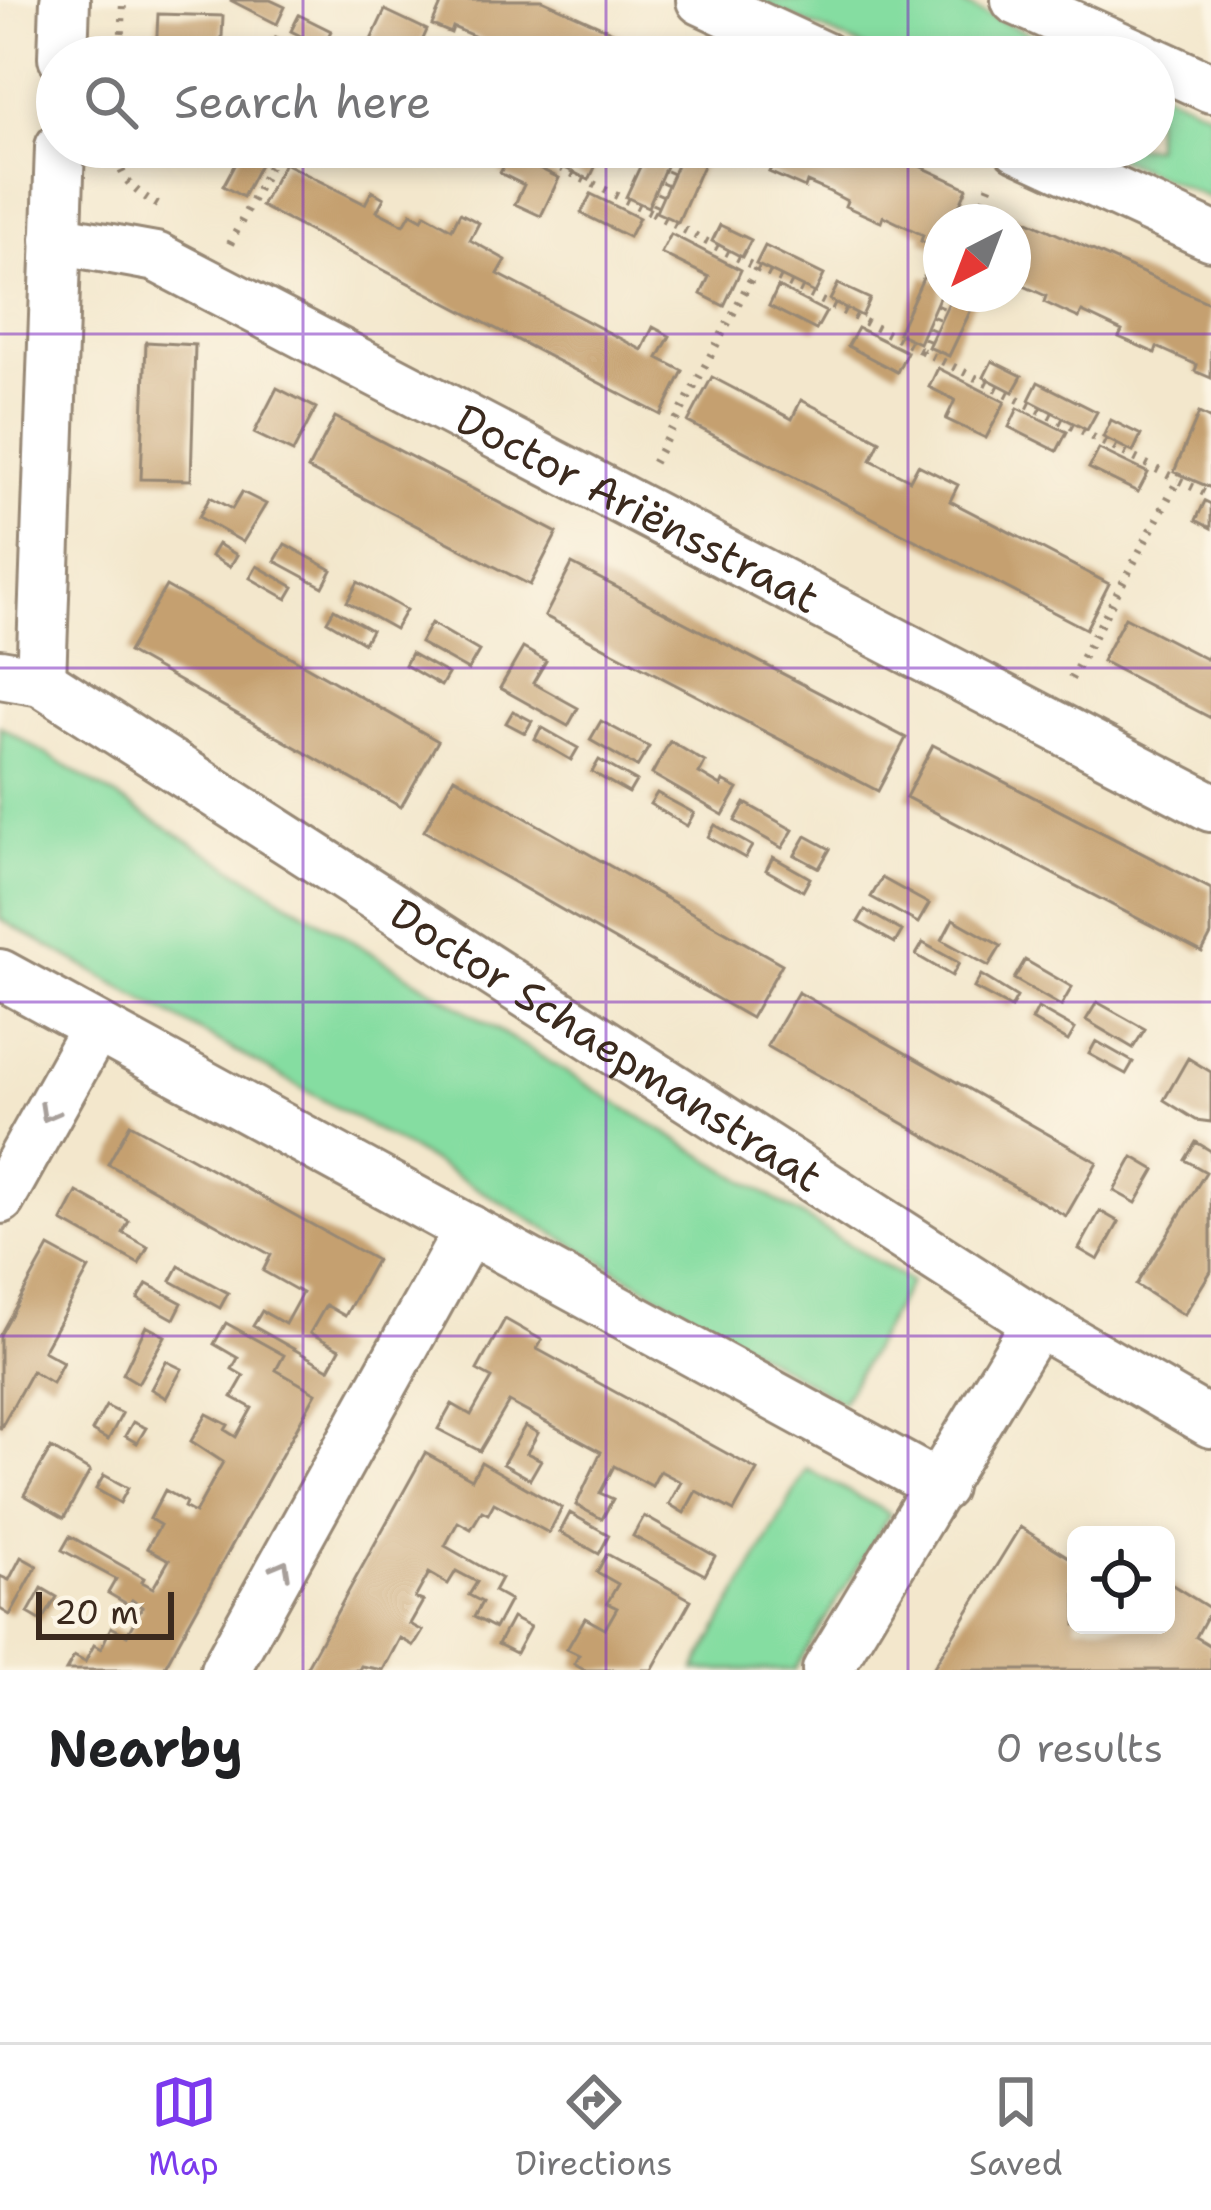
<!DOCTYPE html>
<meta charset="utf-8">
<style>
body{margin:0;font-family:"Shantell Sans",sans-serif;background:#f6f6f6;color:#202124}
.controls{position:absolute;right:36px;bottom:36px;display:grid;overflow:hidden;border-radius:18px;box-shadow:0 6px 18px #0003}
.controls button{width:108px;height:108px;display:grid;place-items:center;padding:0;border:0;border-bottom:3px solid #e0e0e0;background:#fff;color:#202124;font:60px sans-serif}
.compass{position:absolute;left:923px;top:204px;width:108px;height:108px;border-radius:50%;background:#fff;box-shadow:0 6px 18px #0003;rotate:222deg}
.scale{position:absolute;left:36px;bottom:30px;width:138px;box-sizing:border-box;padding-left:12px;border:6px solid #3b2a1e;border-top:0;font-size:33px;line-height:42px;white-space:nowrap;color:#3b2a1e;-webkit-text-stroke:9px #fcf5e5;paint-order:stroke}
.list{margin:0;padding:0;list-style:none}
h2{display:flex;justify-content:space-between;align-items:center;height:156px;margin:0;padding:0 48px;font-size:51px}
h2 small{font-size:39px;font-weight:400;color:#757577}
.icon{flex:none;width:66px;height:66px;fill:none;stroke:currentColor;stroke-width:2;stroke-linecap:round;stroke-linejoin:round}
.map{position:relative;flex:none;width:1211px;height:1670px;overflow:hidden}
.search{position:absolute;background:#fff;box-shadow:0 6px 18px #0003;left:36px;right:36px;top:36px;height:132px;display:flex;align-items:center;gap:30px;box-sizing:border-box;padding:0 42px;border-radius:66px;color:#757577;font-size:45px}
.sheet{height:372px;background:#fff}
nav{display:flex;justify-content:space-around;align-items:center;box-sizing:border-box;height:168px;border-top:3px solid #e0e0e0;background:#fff;font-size:33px;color:#757577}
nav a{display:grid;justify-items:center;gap:6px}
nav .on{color:#7c3aed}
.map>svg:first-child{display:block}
.green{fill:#85dda1;stroke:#608460;stroke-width:3}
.building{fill:#c5a06f}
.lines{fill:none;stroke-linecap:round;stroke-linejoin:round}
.minor-casing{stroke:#978875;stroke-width:54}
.path{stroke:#978875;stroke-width:8;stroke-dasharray:3 9;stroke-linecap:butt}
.minor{stroke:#fff;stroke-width:48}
.oneway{stroke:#a79f9a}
.grid{fill:none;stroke:#7b2cbf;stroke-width:3;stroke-opacity:0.55}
.labels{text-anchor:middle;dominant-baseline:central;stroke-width:9;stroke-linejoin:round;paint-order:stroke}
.street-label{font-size:42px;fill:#3b2a1e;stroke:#fcf5e5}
</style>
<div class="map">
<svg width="1211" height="1670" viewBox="0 0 1211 1670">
<rect width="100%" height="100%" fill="#fcf5e5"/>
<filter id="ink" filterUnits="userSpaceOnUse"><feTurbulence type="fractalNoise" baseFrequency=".00833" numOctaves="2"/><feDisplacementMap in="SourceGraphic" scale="24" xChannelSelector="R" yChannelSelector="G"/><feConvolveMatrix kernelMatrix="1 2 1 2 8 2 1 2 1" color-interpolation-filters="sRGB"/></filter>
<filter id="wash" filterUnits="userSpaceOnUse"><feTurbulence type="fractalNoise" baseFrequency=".004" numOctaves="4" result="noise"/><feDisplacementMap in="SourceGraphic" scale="48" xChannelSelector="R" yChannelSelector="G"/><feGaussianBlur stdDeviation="2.7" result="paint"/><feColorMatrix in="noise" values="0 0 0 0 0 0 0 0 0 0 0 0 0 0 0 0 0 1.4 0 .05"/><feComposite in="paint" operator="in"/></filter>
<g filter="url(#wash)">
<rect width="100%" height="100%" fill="#f3e7cc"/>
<path class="green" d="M 754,0 L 953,0 L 1083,57 L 886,57 Z
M 1154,88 L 1211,113 L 1211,199 L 1092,147 L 1154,147 Z
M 0,726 L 910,1282 L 842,1402 L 405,1146 L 0,919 Z
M 807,1469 L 890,1514 L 794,1670 L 695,1670 Z"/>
<g id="blocks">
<path class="building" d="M 230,0 L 270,0 L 285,7 L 277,24 Z
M 443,0 L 542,0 L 668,57 L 504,57 L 491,51 L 493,46 L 474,36 L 453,27 L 451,33 L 432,25 Z
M 385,10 L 427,30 L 415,57 L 363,57 Z
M 158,14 L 223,16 L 221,57 L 156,57 Z
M 299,15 L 331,31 L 323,47 L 291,31 Z
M 276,37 L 315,57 L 266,57 Z
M 244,147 L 269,147 L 243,197 L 223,186 Z
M 447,147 L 475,147 L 470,158 Z
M 523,147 L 550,147 L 545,157 Z
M 649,147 L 673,150 L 648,207 L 626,197 Z
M 715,147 L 878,147 L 967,188 L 952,222 L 941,222 L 939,249 L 921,241 L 923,235 L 883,216 L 881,222 L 845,206 L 847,201 L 828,191 L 807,182 L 805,188 L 769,172 L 772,166 L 732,148 L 730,154 Z
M 567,148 L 597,163 L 589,180 L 559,165 Z
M 510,154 L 559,178 L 541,216 L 515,204 L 524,185 L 500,173 Z
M 682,154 L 704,163 L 678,222 L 656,212 Z
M 284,163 L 365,204 L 372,191 L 384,198 L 377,211 L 404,225 L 411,213 L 422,219 L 425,214 L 452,229 L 460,213 L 479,223 L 470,240 L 506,260 L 498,274 L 642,350 L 653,327 L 670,336 L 658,358 L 683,371 L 661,415 L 261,206 Z
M 591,194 L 639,218 L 629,237 L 581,213 Z
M 1013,214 L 1211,304 L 1211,378 L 1195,371 L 1197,365 L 1157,347 L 1155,353 L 1119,337 L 1122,331 L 1082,312 L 1079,318 L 1061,310 L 1044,302 L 1046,296 L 1013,281 L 1013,222 L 1009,222 Z
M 720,225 L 751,240 L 742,257 L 712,241 Z
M 671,234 L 741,270 L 724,306 L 701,294 L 709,277 L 661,253 Z
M 765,246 L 824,275 L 815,293 L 756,264 Z
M 924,276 L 941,283 L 941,293 L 919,343 L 898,333 Z
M 838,284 L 870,299 L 862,316 L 830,300 Z
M 778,287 L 826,312 L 816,330 L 769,306 Z
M 953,294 L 976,299 L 949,356 L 928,347 Z
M 858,328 L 907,352 L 897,372 L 848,346 Z
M 146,342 L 195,345 L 191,480 L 141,479 Z
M 992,361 L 1022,376 L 1013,392 L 984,377 Z
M 938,368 L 1005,402 L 986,438 L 946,419 L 955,400 L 929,387 Z
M 712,377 L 792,419 L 801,400 L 841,420 L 880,441 L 871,460 L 910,480 L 918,465 L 958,485 L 950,501 L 1109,584 L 1086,629 L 688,422 Z
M 1038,382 L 1097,412 L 1087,430 L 1029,400 Z
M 277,388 L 316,408 L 293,452 L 254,433 Z
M 1018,408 L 1067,432 L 1057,451 L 1009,427 Z
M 1199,413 L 1211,419 L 1211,488 L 1174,472 Z
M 335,417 L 557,533 L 530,585 L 308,469 Z
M 1111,420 L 1141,435 L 1133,452 L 1103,437 Z
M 1099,449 L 1148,473 L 1138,492 L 1089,468 Z
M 242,492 L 266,504 L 243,542 L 199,517 L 210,497 L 232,509 Z
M 1205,501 L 1211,504 L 1211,528 L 1196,520 Z
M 218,544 L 237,555 L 230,567 L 211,556 Z
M 285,544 L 332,570 L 323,587 L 275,561 Z
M 572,564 L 906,738 L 878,791 L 545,616 Z
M 257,566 L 294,587 L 287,599 L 250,578 Z
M 358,582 L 406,610 L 395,629 L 347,602 Z
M 166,586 L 438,741 L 401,807 L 128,652 Z
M 334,609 L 371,630 L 364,643 L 327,621 Z
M 1125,617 L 1206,659 L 1211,649 L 1211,718 L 1102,661 Z
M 431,623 L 479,651 L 468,670 L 420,643 Z
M 523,648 L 546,661 L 533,683 L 578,708 L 568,726 L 500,688 Z
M 411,653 L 448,674 L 441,686 L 405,665 Z
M 513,711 L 532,721 L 525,733 L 506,723 Z
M 601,721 L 649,747 L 637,767 L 590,740 Z
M 541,727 L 578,748 L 571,760 L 535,739 Z
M 670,741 L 705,762 L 699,773 L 721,786 L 723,781 L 738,789 L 723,815 L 652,774 Z
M 933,745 L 1211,889 L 1211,935 L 1202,952 L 906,797 Z
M 599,760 L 636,781 L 629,793 L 592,772 Z
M 454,777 L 782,964 L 751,1018 L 424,831 Z
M 657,793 L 694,813 L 687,826 L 650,804 Z
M 745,803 L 793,830 L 782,848 L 735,821 Z
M 715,825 L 752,846 L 745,858 L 708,837 Z
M 806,836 L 830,849 L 819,868 L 795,855 Z
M 773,857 L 810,878 L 803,891 L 766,870 Z
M 882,878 L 929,904 L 918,923 L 871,897 Z
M 865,910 L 902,931 L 895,943 L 858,922 Z
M 953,919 L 1001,946 L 989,966 L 942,940 Z
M 923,943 L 959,963 L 952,976 L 916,955 Z
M 1025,960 L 1072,987 L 1061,1006 L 1014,979 Z
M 981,975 L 1017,997 L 1011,1008 L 974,988 Z
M 798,992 L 1097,1162 L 1066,1216 L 767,1046 Z
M 1097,1002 L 1145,1029 L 1133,1048 L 1086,1020 Z
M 1038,1008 L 1075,1029 L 1068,1041 L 1032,1020 Z
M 1096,1041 L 1133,1062 L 1126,1074 L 1089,1054 Z
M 1188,1058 L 1211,1072 L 1211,1122 L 1196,1120 L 1164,1100 Z
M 130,1124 L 376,1260 L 345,1316 L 326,1305 L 310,1333 L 340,1349 L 329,1369 L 253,1326 L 262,1311 L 285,1324 L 302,1293 L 263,1271 L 271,1255 L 108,1164 Z
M 1196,1142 L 1211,1151 L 1211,1271 L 1184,1315 L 1136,1285 L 1206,1172 L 1185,1160 Z
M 1133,1157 L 1155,1170 L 1136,1203 L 1114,1191 Z
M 77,1192 L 129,1221 L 123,1233 L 148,1247 L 139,1264 L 62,1221 Z
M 1100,1211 L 1119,1222 L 1098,1260 L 1079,1249 Z
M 49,1247 L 89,1269 L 43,1351 L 63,1362 L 52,1383 L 32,1371 L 0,1429 L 0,1335 Z
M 179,1266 L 228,1293 L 220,1308 L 171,1281 Z
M 147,1284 L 182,1303 L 174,1319 L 138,1299 Z
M 505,1319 L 542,1340 L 537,1349 L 757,1470 L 734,1511 L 696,1491 L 684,1513 L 669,1504 L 681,1482 L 660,1471 L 652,1486 L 614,1466 L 600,1493 L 613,1499 L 602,1519 L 576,1505 L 601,1452 L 509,1402 L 480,1451 L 438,1429 L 452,1404 L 471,1415 L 492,1378 L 477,1370 Z
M 226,1323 L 284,1355 L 276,1370 L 316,1393 L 163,1670 L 66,1670 L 74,1656 L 85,1662 L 94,1645 L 101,1649 L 111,1627 L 127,1635 L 142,1607 L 132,1600 L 129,1605 L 108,1593 L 116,1579 L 62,1550 L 70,1536 L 144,1578 L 142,1582 L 153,1588 L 169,1560 L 147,1548 L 160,1525 L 150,1519 L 163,1494 L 165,1490 L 186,1502 L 184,1507 L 195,1513 L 223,1462 L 191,1441 L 207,1414 L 228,1425 L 225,1430 L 236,1437 L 252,1408 L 232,1397 L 244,1376 L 232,1369 L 238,1358 L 214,1344 Z
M 146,1326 L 165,1336 L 138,1383 L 123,1374 Z
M 166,1361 L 182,1369 L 166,1398 L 151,1389 Z
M 106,1406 L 122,1414 L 108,1440 L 92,1431 Z
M 133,1422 L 146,1428 L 137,1443 L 125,1436 Z
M 525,1426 L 538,1433 L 527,1453 L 541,1460 L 530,1479 L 503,1464 Z
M 51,1448 L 90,1471 L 64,1518 L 24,1495 Z
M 425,1453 L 472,1479 L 481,1462 L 562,1508 L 549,1533 L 494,1503 L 488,1514 L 482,1511 L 471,1529 L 458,1522 L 445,1546 L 501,1578 L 494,1591 L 510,1600 L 495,1628 L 474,1617 L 482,1602 L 469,1595 L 477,1582 L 456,1571 L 448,1584 L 429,1573 L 415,1598 L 423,1601 L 410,1624 L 423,1631 L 414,1646 L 400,1638 L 383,1670 L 361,1666 L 359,1670 L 305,1670 Z
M 104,1475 L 128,1488 L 120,1503 L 96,1489 Z
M 570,1513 L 609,1535 L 599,1554 L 560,1532 Z
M 644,1516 L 715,1556 L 705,1575 L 633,1536 Z
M 1020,1527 L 1075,1561 L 1076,1625 L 1166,1625 L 1166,1581 L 1211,1609 L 1196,1637 L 1211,1646 L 1211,1670 L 932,1670 Z
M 607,1554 L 691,1600 L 652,1670 L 584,1670 L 574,1664 L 579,1655 L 567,1649 L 585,1618 L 605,1629 L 617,1608 L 607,1603 L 618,1584 L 597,1572 Z
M 21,1557 L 37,1566 L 10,1615 L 0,1609 L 0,1576 L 9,1580 Z
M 42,1588 L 57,1597 L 42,1621 L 28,1613 Z
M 512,1618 L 530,1627 L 516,1653 L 498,1644 Z"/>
</g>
</g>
<g filter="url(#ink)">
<use href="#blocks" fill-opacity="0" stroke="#978875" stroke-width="3"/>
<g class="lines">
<defs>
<g id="minor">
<path d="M 701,0 L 824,57"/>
<path d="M 1016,0 L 1143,57"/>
<path d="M 63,57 L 65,0"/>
<path d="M 1154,62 L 1211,88"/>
<path d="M 1018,147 L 1211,236"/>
<path id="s1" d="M 56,239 L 156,257 L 1211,807"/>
<path id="s2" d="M 0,674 L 41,681 L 1037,1322 L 1211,1423"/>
<path d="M 41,681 L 60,147"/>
<path d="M 0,974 L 941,1487"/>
<path d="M 0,1199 L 96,1027"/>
<path d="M 225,1670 L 469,1229"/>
<path d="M 827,1670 L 1037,1322"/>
</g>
</defs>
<use href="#minor" class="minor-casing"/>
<path class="path" d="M 121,57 L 123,0
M 325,57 L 327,53 L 335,57
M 118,147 C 116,179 137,193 163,208
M 518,147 L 652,213 L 681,147
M 652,213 L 757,268 L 653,464
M 975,222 L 992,179
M 230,244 L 279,147
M 757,268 L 922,351
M 945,294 L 922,351 L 1178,480
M 1071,679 L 1178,480 L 1211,496"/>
<use href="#minor" class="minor"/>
</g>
<defs><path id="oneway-chevron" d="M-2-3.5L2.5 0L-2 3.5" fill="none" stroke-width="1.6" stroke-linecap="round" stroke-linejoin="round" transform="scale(3)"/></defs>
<g class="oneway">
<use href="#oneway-chevron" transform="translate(48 1113) rotate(119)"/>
<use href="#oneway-chevron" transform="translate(282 1568) rotate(-61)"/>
</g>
</g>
<path class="grid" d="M 303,0 L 303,57M 606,0 L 606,57M 908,0 L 908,57M 303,147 L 303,1670M 606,147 L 606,1670M 908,147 L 908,1670M 0,334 L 1211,334M 0,668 L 1211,668M 0,1002 L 1211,1002M 0,1336 L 1211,1336"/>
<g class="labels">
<g class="street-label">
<text stroke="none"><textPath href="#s1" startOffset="645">Doctor Ariënsstraat</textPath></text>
<text stroke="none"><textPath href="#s2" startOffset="714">Doctor Schaepmanstraat</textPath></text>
</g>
</g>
</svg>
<div class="controls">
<button><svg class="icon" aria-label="locate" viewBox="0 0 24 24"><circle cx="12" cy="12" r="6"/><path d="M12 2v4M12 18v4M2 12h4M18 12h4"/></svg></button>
</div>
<svg class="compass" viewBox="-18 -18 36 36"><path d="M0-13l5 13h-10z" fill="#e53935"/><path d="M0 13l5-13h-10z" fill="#757577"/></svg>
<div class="scale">20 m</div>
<div class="search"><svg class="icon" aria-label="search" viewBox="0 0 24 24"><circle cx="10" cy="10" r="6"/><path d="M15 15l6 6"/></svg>Search here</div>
</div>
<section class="sheet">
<h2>Nearby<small>0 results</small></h2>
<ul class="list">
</ul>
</section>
<nav>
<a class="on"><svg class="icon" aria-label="map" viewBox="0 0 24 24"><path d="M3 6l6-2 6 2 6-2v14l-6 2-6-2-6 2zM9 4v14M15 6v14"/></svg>Map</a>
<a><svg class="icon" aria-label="directions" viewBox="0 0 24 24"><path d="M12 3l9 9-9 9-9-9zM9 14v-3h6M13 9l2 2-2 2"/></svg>Directions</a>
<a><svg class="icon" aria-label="saved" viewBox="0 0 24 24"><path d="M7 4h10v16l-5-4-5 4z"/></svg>Saved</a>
</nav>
